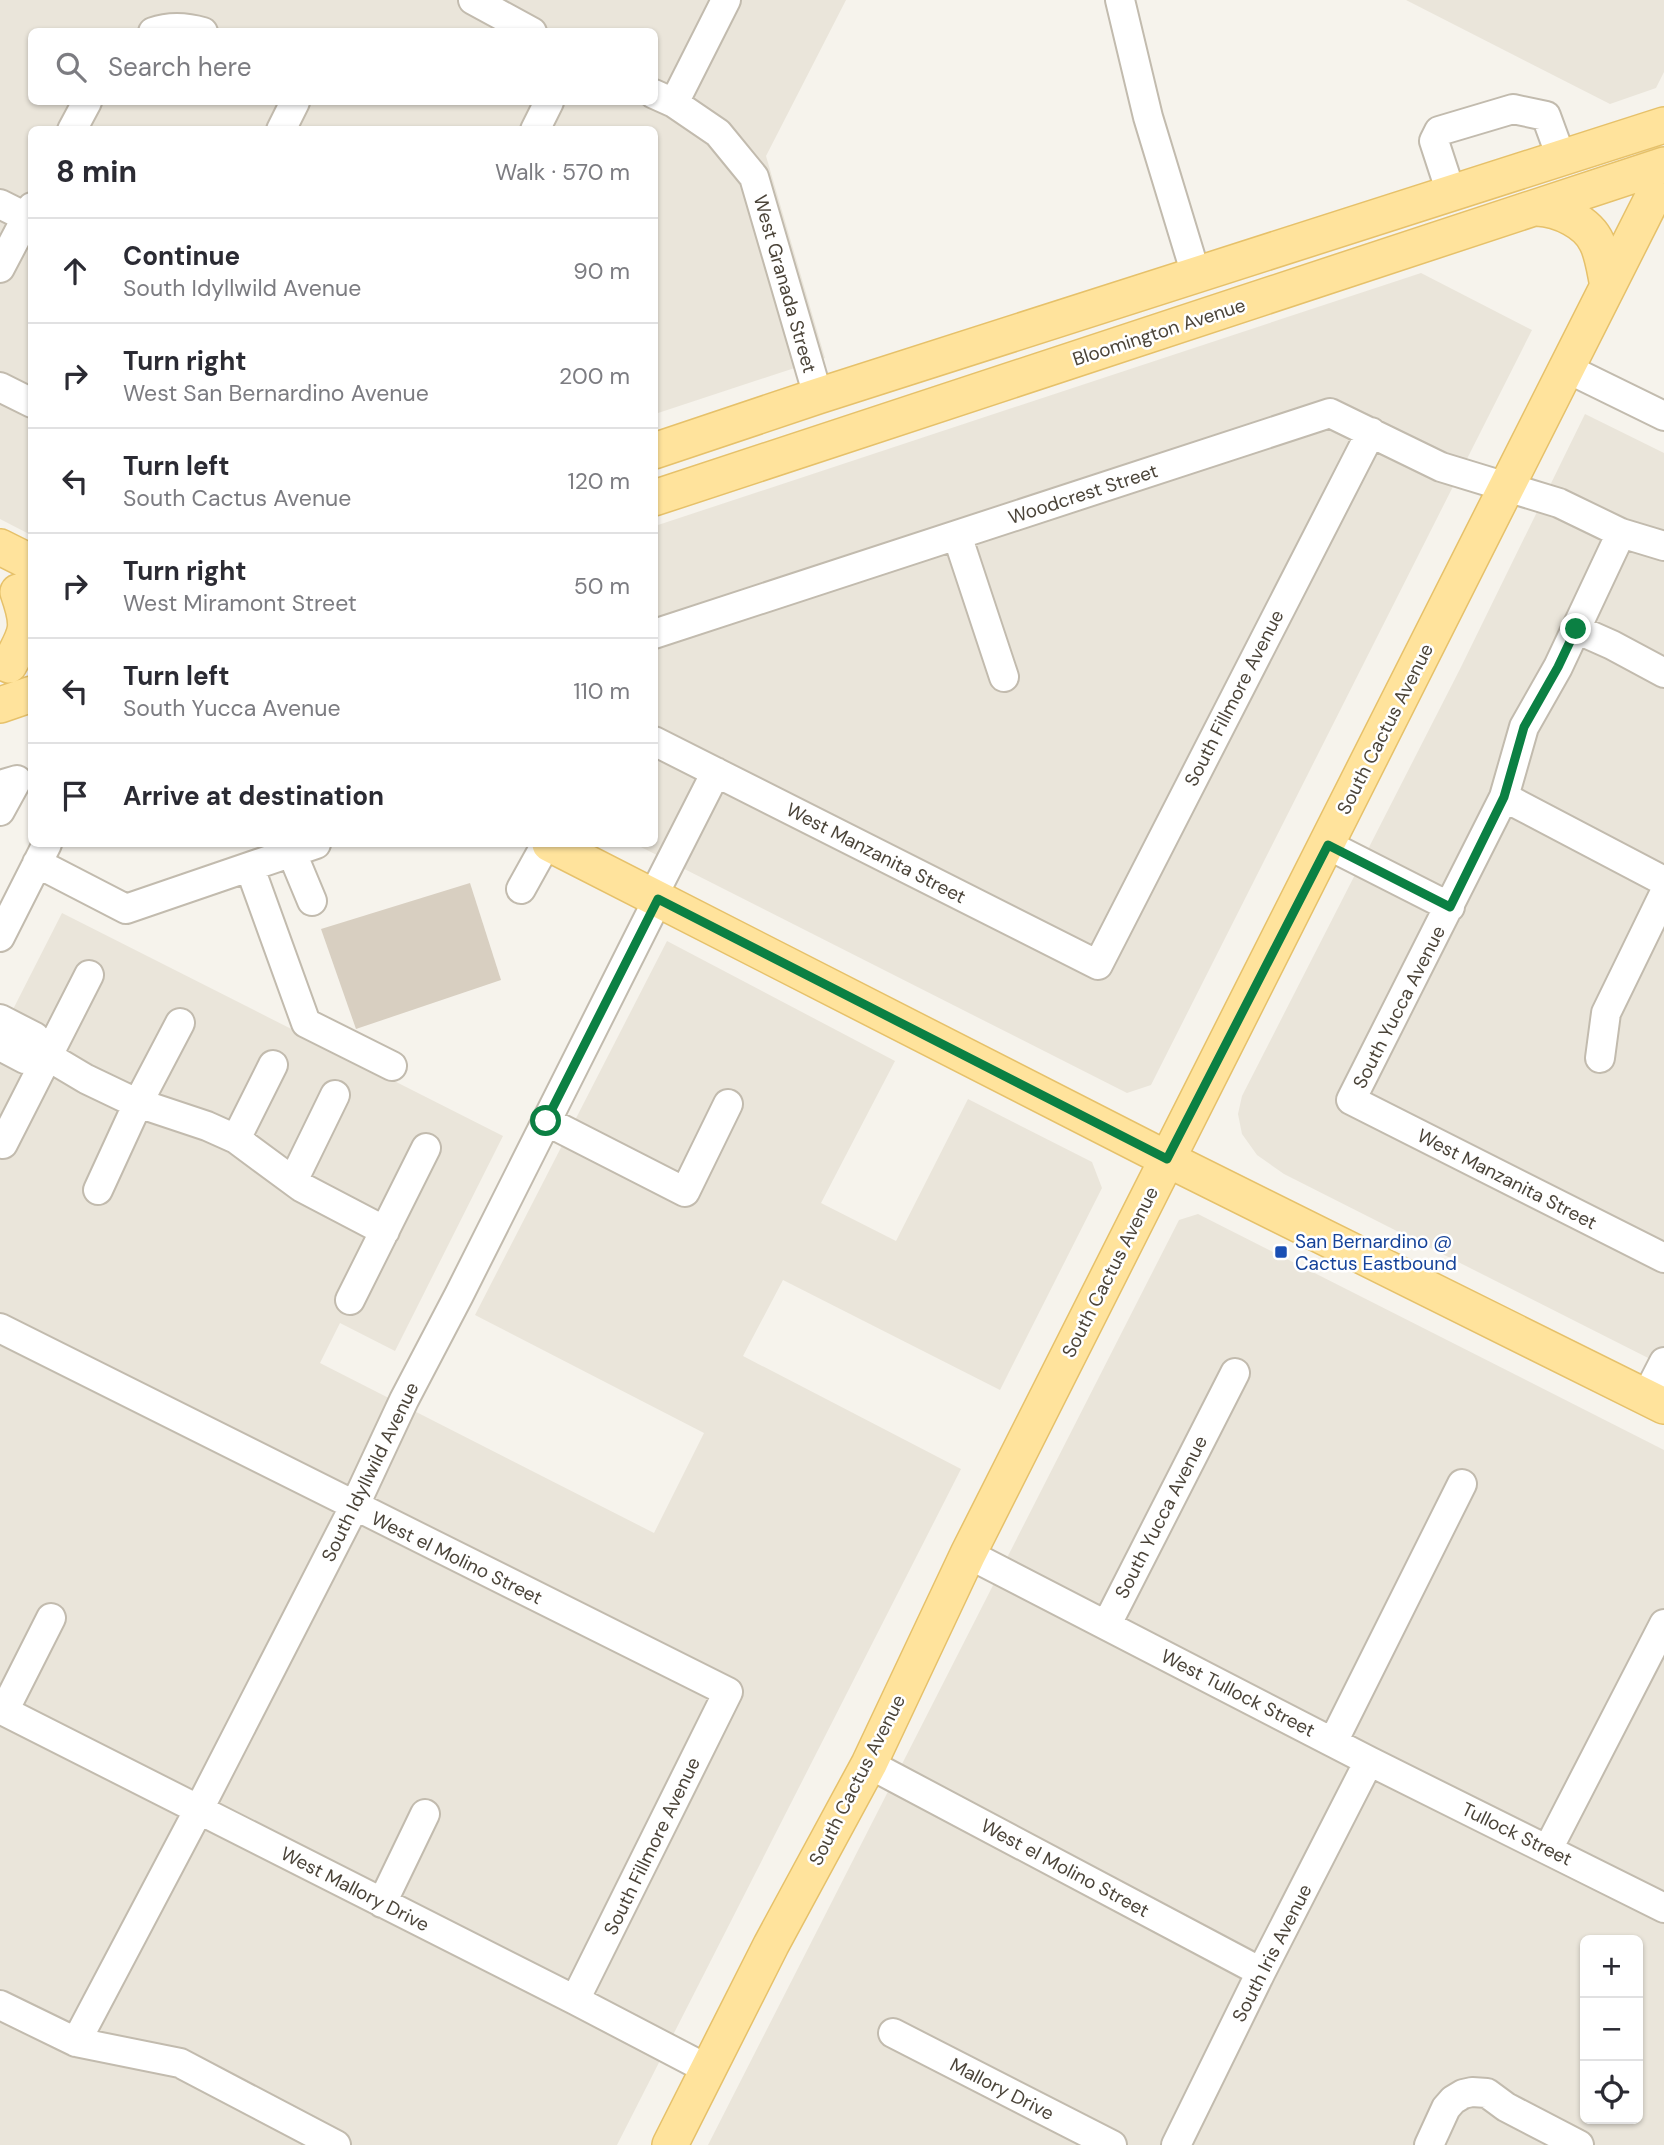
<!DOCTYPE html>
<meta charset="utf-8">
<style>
body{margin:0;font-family:"DM Sans",sans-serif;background:#f2f2f3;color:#2b2b33}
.controls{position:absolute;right:21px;bottom:21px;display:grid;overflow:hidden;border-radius:10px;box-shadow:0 2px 5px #0004}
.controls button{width:63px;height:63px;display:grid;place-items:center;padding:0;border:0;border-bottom:2px solid #e1e1e2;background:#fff;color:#2b2b33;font:35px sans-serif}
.stop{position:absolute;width:21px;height:21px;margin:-16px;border:5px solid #0b8043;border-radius:50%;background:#fff}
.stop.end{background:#0b8043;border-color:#fff;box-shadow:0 2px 7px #0008}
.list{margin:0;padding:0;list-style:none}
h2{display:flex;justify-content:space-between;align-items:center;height:91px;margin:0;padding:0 28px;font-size:30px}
h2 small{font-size:23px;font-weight:400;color:#7c7c81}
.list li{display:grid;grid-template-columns:46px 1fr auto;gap:21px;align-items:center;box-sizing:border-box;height:105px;padding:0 28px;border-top:2px solid #e1e1e2}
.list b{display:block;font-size:26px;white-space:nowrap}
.list p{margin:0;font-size:23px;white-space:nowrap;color:#7c7c81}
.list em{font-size:23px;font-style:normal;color:#7c7c81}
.icon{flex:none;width:38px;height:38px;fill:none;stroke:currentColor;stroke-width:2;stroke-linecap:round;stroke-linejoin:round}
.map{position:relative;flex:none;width:1664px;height:2145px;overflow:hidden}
.search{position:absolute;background:#fff;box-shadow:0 2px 5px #0004;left:28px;top:28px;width:630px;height:77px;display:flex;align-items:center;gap:18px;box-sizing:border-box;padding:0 24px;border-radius:10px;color:#7c7c81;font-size:26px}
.panel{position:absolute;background:#fff;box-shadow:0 2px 5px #0004;left:28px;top:126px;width:630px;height:721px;border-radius:10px}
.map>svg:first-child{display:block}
.residential{fill:#eae5da;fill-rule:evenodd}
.building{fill:#d8cfc1}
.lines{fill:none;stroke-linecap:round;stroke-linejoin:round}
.minor-casing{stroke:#c2bbae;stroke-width:32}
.major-casing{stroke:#e6c16a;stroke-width:38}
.minor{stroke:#fff;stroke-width:28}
.major{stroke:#ffe39c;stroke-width:35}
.route{stroke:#0b8043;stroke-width:9}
.transit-dot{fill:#1a4fb4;stroke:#fff;stroke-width:2.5}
.labels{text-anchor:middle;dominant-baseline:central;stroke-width:5;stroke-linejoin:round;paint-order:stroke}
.street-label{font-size:19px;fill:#4b4439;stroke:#fff}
.transit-label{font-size:19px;fill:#164399;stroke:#fff;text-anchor:start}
</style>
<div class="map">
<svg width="1664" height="2145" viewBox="0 0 1664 2145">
<rect width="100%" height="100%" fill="#f6f3ec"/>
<path class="residential" d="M 0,0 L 846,0 L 766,156 L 825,358 L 655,414 L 654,130 L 32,130 L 31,535 L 0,519 ZM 32,32 L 654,32 L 654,102 L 32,102 Z
M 1406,0 L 1664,0 L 1664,72 L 1656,88 L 1610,104 Z
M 1421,273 L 1532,330 L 1151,1085 L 1127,1093 L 635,844 L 654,844 L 655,526 Z
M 1585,414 L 1664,453 L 1664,1366 L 1284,1174 L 1257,1155 L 1242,1134 L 1238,1114 L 1242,1096 L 1460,669 Z
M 62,913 L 503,1136 L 395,1351 L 340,1323 L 320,1363 L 654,1533 L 704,1433 L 475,1315 L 667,941 L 895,1061 L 821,1203 L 896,1241 L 968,1099 L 1092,1162 L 1102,1188 L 1000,1390 L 783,1280 L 743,1356 L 961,1469 L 617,2145 L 0,2145 L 0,1035 Z
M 1198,1214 L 1664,1450 L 1664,2145 L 708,2145 L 1179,1220 ZM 1585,1940 L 1638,1940 L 1638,2119 L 1585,2119 Z"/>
<path class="building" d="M 470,883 L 501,980 L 356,1029 L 321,929 Z"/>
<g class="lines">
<defs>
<path id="minor" d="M 473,0 L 532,32
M 1120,0 L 1148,117 L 1196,275
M 153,32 C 170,26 186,27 203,32
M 654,94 L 674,103 L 718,133 L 754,177 L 818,396
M 674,103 L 726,0
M 72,130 L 87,102
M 281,130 L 295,102
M 535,130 L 549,102
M 1451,193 L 1434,141 L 1439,131 L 1513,109 L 1546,116 L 1561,157
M 0,204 L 26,217
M 0,268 L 32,207
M 1566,368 L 1664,416
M 0,387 L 32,403
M 1621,533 L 1558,667 L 1524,727 L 1504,797 L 1351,1100 L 1664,1258
M 957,535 L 1004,677
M 1576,629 L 1612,645 L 1664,673
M 654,634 L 1330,413 L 1441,467 L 1559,503 L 1621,533 L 1664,546
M 654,741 L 1098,965 L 1371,432
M 0,785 L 17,780 L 0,811
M 1504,797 L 1664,881
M 1328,845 L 1450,907
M 292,853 L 312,901
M 37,863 L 126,909 L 316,844
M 250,868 L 306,1023 L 392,1066
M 521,889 L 546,844
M 653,896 L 716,772
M 0,937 L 47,844
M 0,1019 L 35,1037 L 49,1057 L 86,1079 L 132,1101 L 207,1126 L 236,1139 L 301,1187 L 385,1231
M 0,1046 L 25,1059 L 49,1057
M 1600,1058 L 1606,1013 L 1664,894
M 546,1121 L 685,1192 L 728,1104
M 236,1139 L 273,1065
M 3,1144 L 89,975
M 293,1181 L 335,1095
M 98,1190 L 138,1103 L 180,1023
M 350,1300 L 426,1148
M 0,1328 L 728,1692 L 575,2000
M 1646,1397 L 1664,1362
M 968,1554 L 1369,1761 L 1664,1908
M 1107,1624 L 1235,1373
M 0,1709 L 575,2000 L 709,2070
M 4,1711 L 51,1618
M 1333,1742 L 1462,1484
M 869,1764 L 1261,1972
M 1548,1849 L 1664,1624
M 382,1903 L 425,1814
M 0,2005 L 76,2042 L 180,2063 L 336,2145
M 893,2033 L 1112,2145
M 76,2042 L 198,1811 L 354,1507 L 404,1400 L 459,1295 L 658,899
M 1176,2145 L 1261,1972 L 1369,1761
M 1429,2145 L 1446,2108 L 1453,2100 L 1463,2094 L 1472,2092 L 1487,2093 L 1506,2107 L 1579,2145"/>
<path id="major" d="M 1537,208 C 1559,209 1588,222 1597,243 C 1603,255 1605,272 1608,286
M 654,451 L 818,396 L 1664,125
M 654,498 L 1664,165
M 0,547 L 32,563
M 9,665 C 27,632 31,629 18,592
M 0,705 L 32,694
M 550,844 L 1167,1159 L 1664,1406
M 670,2145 L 771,1945 L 869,1764 L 968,1554 L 1664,175"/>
</defs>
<use href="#minor" class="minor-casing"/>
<use href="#major" class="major-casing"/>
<use href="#minor" class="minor"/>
<use href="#major" class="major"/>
</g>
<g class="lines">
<path class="route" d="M 546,1121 L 658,899 L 1167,1159 L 1328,845 L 1450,907 L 1504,797 L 1524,727 L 1558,667 L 1576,629"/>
</g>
<rect class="transit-dot" x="1274" y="1245" width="14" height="14" rx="3.5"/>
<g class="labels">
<g class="street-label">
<text transform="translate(785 284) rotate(74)">West Granada Street</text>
<text transform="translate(1159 332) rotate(-18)">Bloomington Avenue</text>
<text transform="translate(1083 494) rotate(-18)">Woodcrest Street</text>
<text transform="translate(1234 698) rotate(-63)">South Fillmore Avenue</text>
<text transform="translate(1385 729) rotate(-63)">South Cactus Avenue</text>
<text transform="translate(876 853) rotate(27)">West Manzanita Street</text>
<text transform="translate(1399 1007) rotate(-63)">South Yucca Avenue</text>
<text transform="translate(1507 1179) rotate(27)">West Manzanita Street</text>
<text transform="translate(1110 1272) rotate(-63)">South Cactus Avenue</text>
<text transform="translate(370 1472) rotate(-64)">South Idyllwild Avenue</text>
<text transform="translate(1161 1517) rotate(-63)">South Yucca Avenue</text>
<text transform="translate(457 1558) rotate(26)">West el Molino Street</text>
<text transform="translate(1238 1693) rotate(27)">West Tullock Street</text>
<text transform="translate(857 1780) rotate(-63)">South Cactus Avenue</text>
<text transform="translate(1517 1834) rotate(26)">Tullock Street</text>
<text transform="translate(652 1846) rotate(-64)">South Fillmore Avenue</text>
<text transform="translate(1065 1868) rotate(28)">West el Molino Street</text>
<text transform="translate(355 1889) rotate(27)">West Mallory Drive</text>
<text transform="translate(1272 1953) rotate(-63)">South Iris Avenue</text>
<text transform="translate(1002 2089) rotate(27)">Mallory Drive</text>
</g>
<g class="transit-label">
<text x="1295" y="1241">San Bernardino @<tspan x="1295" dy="22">Cactus Eastbound</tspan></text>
</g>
</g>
</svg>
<div class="controls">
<button>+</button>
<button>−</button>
<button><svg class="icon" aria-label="locate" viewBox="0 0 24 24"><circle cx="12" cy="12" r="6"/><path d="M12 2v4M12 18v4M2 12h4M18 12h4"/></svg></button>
</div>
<div class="stop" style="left:546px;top:1121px"></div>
<div class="stop end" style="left:1576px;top:629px"></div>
<div class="search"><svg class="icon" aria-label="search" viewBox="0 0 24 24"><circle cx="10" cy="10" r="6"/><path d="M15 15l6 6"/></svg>Search here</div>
<section class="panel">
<h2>8 min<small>Walk · 570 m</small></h2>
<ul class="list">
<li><svg class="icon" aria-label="ahead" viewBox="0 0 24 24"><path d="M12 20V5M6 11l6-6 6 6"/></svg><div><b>Continue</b><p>South Idyllwild Avenue</p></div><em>90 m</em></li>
<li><svg class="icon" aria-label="right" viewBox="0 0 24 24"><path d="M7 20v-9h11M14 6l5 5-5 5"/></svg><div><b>Turn right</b><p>West San Bernardino Avenue</p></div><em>200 m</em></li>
<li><svg class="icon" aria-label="left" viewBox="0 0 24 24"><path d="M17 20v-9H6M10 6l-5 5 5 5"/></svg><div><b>Turn left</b><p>South Cactus Avenue</p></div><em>120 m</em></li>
<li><svg class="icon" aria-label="right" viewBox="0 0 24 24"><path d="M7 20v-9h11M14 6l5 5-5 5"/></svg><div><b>Turn right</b><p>West Miramont Street</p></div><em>50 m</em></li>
<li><svg class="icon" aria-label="left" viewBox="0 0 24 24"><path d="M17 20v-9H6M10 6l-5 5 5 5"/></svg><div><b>Turn left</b><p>South Yucca Avenue</p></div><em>110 m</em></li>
<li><svg class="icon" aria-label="arrive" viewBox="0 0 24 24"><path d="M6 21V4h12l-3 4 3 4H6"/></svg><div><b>Arrive at destination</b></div></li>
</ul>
</section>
</div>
